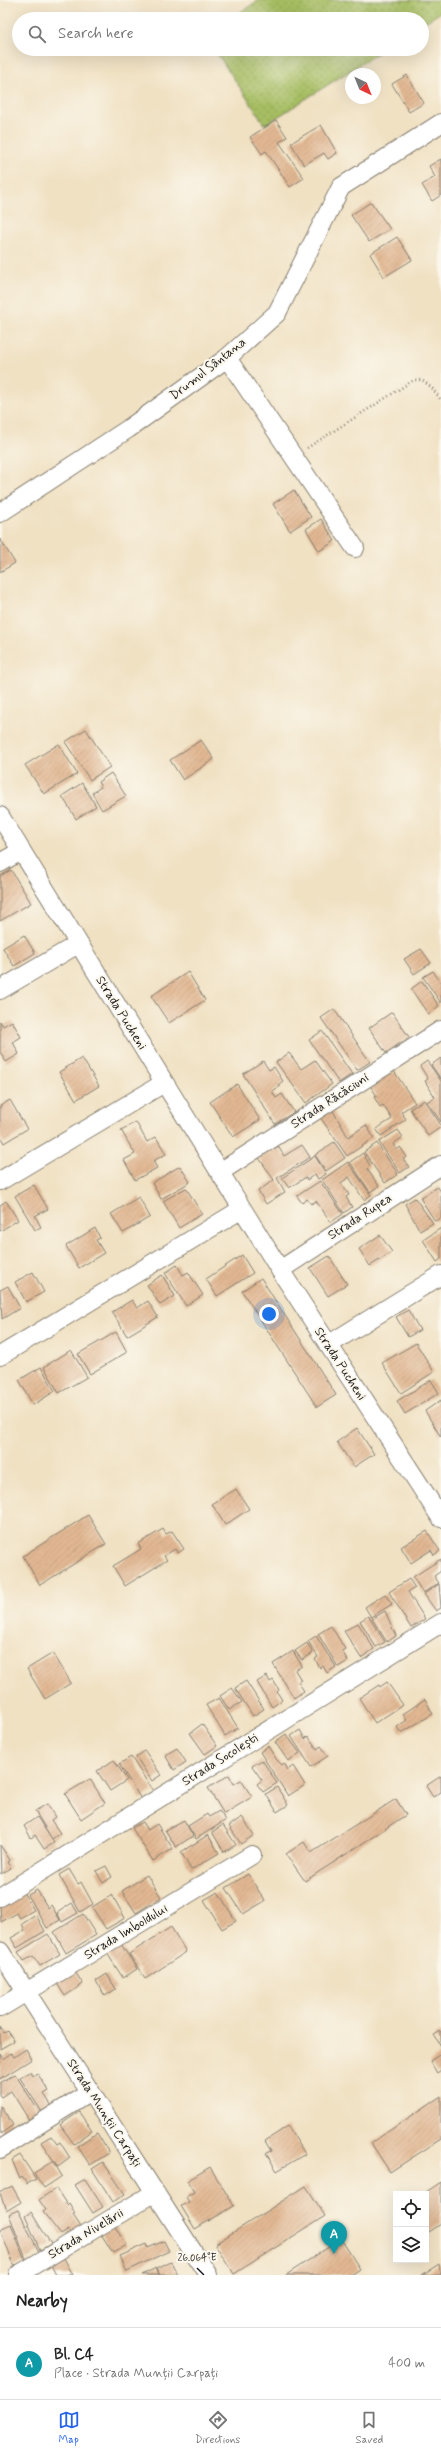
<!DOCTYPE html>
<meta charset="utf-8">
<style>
body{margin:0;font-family:Mynerve,sans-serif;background:#f6f6f6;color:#222}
.controls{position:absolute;right:12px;bottom:12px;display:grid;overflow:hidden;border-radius:0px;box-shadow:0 4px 16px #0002}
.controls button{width:36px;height:36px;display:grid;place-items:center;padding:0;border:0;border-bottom:1px solid #e0e0e0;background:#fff;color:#222;font:20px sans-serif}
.compass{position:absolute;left:345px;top:68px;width:36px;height:36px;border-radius:50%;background:#fff;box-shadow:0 4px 16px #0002;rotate:137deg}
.you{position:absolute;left:269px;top:1314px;width:14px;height:14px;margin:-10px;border:3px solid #fff;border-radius:50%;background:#1a73e8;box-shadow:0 0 0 6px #1a73e833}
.badge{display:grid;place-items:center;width:26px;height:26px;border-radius:50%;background:#2563eb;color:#fff;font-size:13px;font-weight:700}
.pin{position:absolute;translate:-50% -33px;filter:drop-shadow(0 1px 2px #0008)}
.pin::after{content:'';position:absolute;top:21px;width:14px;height:12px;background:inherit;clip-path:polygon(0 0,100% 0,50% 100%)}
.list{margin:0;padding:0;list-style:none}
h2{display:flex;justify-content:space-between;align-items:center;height:52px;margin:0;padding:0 16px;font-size:17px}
h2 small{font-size:13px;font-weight:400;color:#767676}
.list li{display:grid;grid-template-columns:26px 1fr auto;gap:12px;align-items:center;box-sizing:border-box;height:72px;padding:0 16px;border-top:1px solid #e0e0e0}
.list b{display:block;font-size:15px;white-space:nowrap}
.list p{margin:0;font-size:13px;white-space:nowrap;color:#767676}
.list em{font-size:13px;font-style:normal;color:#767676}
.icon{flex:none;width:22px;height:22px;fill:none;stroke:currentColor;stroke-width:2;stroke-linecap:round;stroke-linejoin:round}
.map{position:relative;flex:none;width:441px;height:2275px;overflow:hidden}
.search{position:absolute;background:#fff;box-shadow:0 4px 16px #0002;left:12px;right:12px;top:12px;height:44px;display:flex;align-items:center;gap:10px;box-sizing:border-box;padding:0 14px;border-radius:22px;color:#767676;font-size:15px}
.sheet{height:124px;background:#fff}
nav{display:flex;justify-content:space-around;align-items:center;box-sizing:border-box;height:56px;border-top:1px solid #e0e0e0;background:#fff;font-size:11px;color:#767676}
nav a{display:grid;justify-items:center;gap:2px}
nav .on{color:#2563eb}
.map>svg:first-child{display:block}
.grass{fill:url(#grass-dots);stroke:#616c3f}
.building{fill:url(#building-hatch)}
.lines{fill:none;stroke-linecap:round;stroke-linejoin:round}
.minor-casing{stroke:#867e70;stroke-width:20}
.path{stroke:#867e70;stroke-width:2.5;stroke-dasharray:1 3;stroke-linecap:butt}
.minor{stroke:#fff;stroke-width:18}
.ticks{fill:none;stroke:#1c1c1c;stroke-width:1.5}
.labels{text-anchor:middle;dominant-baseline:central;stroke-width:4;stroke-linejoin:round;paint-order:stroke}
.street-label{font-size:13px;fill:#1c1c1c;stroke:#fbf7ec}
.ticks-label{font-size:10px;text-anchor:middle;fill:#1c1c1c;stroke:#fbf7ec;stroke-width:4;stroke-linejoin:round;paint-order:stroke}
</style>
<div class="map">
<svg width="441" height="2275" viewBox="0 0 441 2275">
<defs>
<pattern id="grass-dots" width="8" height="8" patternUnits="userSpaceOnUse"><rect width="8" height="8" fill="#a6bd62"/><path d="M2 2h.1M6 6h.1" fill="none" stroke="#8ea254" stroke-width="1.8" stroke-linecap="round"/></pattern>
<pattern id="building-hatch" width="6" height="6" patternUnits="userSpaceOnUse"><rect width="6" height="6" fill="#e2b893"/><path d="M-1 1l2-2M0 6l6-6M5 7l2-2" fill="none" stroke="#c19e7e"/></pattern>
</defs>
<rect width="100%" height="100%" fill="#fbf7ec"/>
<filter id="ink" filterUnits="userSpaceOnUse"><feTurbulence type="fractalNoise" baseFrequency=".025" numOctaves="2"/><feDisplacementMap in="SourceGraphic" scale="8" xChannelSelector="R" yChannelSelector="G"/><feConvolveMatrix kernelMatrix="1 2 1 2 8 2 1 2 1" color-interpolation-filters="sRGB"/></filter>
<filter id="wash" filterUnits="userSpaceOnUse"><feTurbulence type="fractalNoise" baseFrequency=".012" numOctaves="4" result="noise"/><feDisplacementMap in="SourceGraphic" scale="16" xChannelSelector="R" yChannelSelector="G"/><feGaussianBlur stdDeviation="0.9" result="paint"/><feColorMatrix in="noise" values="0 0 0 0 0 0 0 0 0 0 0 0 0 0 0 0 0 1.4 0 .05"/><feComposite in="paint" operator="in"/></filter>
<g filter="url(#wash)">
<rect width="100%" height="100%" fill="#f0e1c3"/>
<path class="grass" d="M 259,0 L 441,0 L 441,12 L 422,24 L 422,19 L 230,19 Z
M 214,49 L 384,49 L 265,125 Z"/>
<g id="blocks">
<path class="building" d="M 407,75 L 424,103 L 409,112 L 392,84 Z
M 276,120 L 287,137 L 279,142 L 304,178 L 290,187 L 266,151 L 262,154 L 250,137 Z
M 321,125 L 337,153 L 328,159 L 324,153 L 304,165 L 291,143 Z
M 441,159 L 441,195 L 432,201 L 422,185 L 435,177 L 429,166 Z
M 371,202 L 390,229 L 369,242 L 351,215 Z
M 397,237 L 412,260 L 384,277 L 370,254 Z
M 294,490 L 311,517 L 290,531 L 273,504 Z
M 321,519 L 335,541 L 319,551 L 306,529 Z
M 0,539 L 15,563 L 0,572 Z
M 86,729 L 110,767 L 90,780 L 65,742 Z
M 201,740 L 214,759 L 183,780 L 170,760 Z
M 59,744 L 77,774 L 44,794 L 25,765 Z
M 111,773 L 126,796 L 102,810 L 92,793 L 101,787 L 98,782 Z
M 82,783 L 96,806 L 76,819 L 62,796 Z
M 11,870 L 31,903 L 0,921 L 0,876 Z
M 24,935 L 35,953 L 14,966 L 3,948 Z
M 421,949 L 431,963 L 414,974 L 404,959 Z
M 433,971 L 441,983 L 441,1003 L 423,977 Z
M 188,972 L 205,1000 L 169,1023 L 151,996 Z
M 422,981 L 439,1006 L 428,1014 L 411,989 Z
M 334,1009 L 370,1062 L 357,1070 L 321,1018 Z
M 392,1012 L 409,1037 L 386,1053 L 369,1028 Z
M 0,1021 L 3,1026 L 12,1021 L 21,1037 L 13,1042 L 19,1054 L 6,1062 L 0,1052 Z
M 322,1031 L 352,1074 L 339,1083 L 309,1040 Z
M 289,1053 L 301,1069 L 315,1060 L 332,1084 L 306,1103 L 276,1062 Z
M 82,1058 L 99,1086 L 76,1100 L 59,1072 Z
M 441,1058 L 441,1079 L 431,1065 Z
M 263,1061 L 269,1070 L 274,1067 L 283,1081 L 279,1084 L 281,1086 L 272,1091 L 276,1098 L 282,1094 L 294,1112 L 275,1124 L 243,1074 Z
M 427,1061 L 441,1081 L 441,1122 L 427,1102 L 435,1097 L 425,1081 L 428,1079 L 420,1066 Z
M 394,1071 L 415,1103 L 401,1112 L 406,1119 L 381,1136 L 376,1129 L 392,1119 L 383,1105 L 380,1107 L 374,1097 L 377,1096 L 369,1084 Z
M 237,1084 L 260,1120 L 233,1137 L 210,1102 Z
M 10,1100 L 27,1129 L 4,1143 L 0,1136 L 0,1106 Z
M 424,1100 L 441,1125 L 441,1127 L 428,1136 L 410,1109 Z
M 332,1109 L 348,1137 L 366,1125 L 374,1138 L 347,1156 L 320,1117 Z
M 136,1122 L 147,1142 L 156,1137 L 166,1154 L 153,1161 L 157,1168 L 135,1180 L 124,1160 L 135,1154 L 121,1130 Z
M 398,1130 L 403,1137 L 393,1144 L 397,1150 L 400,1147 L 407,1157 L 403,1159 L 409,1167 L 400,1173 L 379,1142 Z
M 334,1142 L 345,1158 L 326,1171 L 315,1155 Z
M 377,1143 L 398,1174 L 385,1183 L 364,1152 Z
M 302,1145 L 310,1157 L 277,1178 L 285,1192 L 266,1204 L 258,1191 L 274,1180 L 259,1158 L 278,1146 L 284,1156 Z
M 363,1153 L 370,1166 L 367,1169 L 379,1186 L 370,1192 L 350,1162 Z
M 315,1156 L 326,1174 L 318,1179 L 315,1174 L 307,1180 L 306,1177 L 289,1188 L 282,1178 Z
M 348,1162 L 371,1195 L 364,1200 L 349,1177 L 341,1183 L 349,1195 L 346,1197 L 352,1207 L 344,1213 L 322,1180 Z
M 180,1166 L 190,1182 L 161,1199 L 152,1183 Z
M 320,1181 L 343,1214 L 331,1222 L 316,1201 L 311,1204 L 307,1199 L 302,1203 L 297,1196 Z
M 34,1185 L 48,1209 L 35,1216 L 41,1227 L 35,1230 L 15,1196 Z
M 438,1187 L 441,1192 L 441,1218 L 435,1221 L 420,1198 Z
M 186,1188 L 202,1214 L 179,1228 L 163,1201 Z
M 139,1197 L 150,1217 L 123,1233 L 111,1214 Z
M 415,1198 L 433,1223 L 420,1231 L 405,1204 Z
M 6,1201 L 18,1220 L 0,1231 L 0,1205 Z
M 95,1228 L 100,1238 L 96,1240 L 104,1253 L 79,1268 L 66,1246 Z
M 441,1228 L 441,1259 L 437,1262 L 423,1240 Z
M 380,1235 L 392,1252 L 370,1266 L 359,1249 Z
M 242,1255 L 253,1273 L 217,1296 L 206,1279 Z
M 329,1256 L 347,1284 L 328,1296 L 310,1268 Z
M 177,1265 L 183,1275 L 188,1272 L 203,1295 L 186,1306 L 165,1273 Z
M 33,1272 L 44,1292 L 26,1302 L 15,1282 Z
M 162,1275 L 175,1296 L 160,1305 L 147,1285 Z
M 261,1278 L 336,1395 L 317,1407 L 242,1291 Z
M 8,1286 L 20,1308 L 2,1319 L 0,1290 Z
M 132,1300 L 137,1308 L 148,1301 L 158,1317 L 127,1336 L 112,1312 Z
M 408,1310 L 420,1330 L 408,1337 L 396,1317 Z
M 116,1332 L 127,1352 L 90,1374 L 78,1354 Z
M 416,1343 L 434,1372 L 401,1393 L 382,1363 Z
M 71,1350 L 87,1377 L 59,1393 L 44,1367 Z
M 41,1367 L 55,1391 L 33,1405 L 19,1380 Z
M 431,1380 L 439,1393 L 405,1414 L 397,1401 Z
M 441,1400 L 441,1437 L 425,1411 Z
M 357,1428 L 374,1454 L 354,1467 L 337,1442 Z
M 236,1489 L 249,1509 L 225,1525 L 212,1504 Z
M 88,1515 L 106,1544 L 40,1585 L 23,1556 Z
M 163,1529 L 166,1534 L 172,1531 L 184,1549 L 178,1553 L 175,1549 L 164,1556 L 167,1560 L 125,1586 L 113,1566 L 141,1549 L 138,1544 Z
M 427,1531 L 440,1551 L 434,1555 L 431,1550 L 411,1563 L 401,1547 Z
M 441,1559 L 441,1571 L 434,1576 L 439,1583 L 423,1593 L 413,1577 Z
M 409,1579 L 415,1588 L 408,1592 L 425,1619 L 411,1628 L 389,1592 Z
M 439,1584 L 441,1608 L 436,1611 L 424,1594 Z
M 385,1594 L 392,1604 L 371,1617 L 365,1607 Z
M 385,1611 L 396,1636 L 387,1642 L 372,1619 Z
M 368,1616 L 385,1642 L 376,1647 L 360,1621 Z
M 358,1623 L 374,1649 L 361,1658 L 344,1631 Z
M 331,1626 L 345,1649 L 342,1651 L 348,1661 L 338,1667 L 318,1634 Z
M 316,1636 L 336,1667 L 327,1673 L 323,1666 L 320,1668 L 315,1659 L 318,1657 L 308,1641 Z
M 307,1643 L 313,1653 L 302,1660 L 295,1651 Z
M 293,1651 L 302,1666 L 295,1670 L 301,1680 L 298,1682 L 304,1691 L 294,1698 L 273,1664 Z
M 53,1653 L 71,1683 L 45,1699 L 27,1669 Z
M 267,1676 L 270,1682 L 273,1680 L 279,1690 L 277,1692 L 282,1700 L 272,1707 L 257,1682 Z
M 246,1681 L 264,1709 L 253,1716 L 235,1688 Z
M 387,1682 L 403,1705 L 375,1723 L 359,1698 L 379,1685 L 380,1687 Z
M 232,1688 L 242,1702 L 229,1710 L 220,1696 Z
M 219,1698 L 238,1728 L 225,1736 L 206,1705 Z
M 425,1699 L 433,1714 L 401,1733 L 397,1727 L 407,1720 L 403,1714 Z
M 202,1724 L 217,1746 L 205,1754 L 190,1733 Z
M 300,1730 L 305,1739 L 308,1736 L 317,1749 L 321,1746 L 328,1756 L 311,1767 L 291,1736 Z
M 286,1734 L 300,1753 L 288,1761 L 275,1742 Z
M 268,1746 L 276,1759 L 282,1765 L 284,1763 L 288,1770 L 293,1766 L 305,1785 L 288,1796 L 260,1752 Z
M 177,1748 L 186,1762 L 174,1770 L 165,1755 Z
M 145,1751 L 161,1775 L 152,1781 L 136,1757 Z
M 131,1757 L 153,1791 L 141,1799 L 119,1764 Z
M 114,1760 L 127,1780 L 110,1791 L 97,1771 Z
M 262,1760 L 277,1783 L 263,1792 L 257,1784 L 262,1780 L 252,1766 Z
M 229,1775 L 234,1784 L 241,1780 L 252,1797 L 224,1814 L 208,1788 Z
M 441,1776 L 441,1792 L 433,1797 L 426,1786 Z
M 90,1779 L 105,1803 L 81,1819 L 65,1794 Z
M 277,1787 L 288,1805 L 277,1812 L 266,1794 Z
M 396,1799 L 406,1815 L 305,1881 L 286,1854 L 304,1842 L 311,1853 Z
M 47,1804 L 55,1817 L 51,1820 L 60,1833 L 52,1839 L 35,1811 Z
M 219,1811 L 226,1820 L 196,1839 L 188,1826 L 207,1814 L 209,1817 Z
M 37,1817 L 54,1843 L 44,1849 L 35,1835 L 31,1838 L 24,1826 Z
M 242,1817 L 254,1835 L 241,1844 L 229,1826 Z
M 184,1820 L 193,1836 L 176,1847 L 165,1830 Z
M 143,1822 L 148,1830 L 157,1824 L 173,1849 L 153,1861 L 132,1828 Z
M 223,1825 L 236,1845 L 224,1852 L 212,1832 Z
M 208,1835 L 219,1853 L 191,1870 L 181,1852 Z
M 0,1845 L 10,1860 L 7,1862 L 11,1868 L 1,1874 Z
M 106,1866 L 112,1877 L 103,1883 L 96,1871 Z
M 69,1869 L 78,1884 L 81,1882 L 93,1904 L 80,1912 L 59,1875 Z
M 248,1874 L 265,1901 L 243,1914 L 226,1888 Z
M 147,1875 L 161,1897 L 136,1913 L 122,1891 Z
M 37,1890 L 48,1908 L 51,1905 L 60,1920 L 47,1928 L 28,1895 Z
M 23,1892 L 34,1910 L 20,1918 L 17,1913 L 1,1922 L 0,1906 Z
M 218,1892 L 236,1921 L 222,1929 L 204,1900 Z
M 112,1895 L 125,1918 L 106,1929 L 92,1907 Z
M 72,1903 L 78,1913 L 62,1922 L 57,1913 Z
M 83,1914 L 96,1935 L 66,1953 L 54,1932 Z
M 36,1915 L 45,1931 L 17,1948 L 11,1938 L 25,1930 L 22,1924 Z
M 171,1927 L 186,1952 L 145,1979 L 129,1954 Z
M 48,1934 L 60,1954 L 40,1966 L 33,1956 L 24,1961 L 18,1952 Z
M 119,1941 L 137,1969 L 123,1978 L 105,1950 Z
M 74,1970 L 83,1984 L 65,1996 L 56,1982 Z
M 107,1974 L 116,1989 L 105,1996 L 96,1981 Z
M 0,2027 L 4,2033 L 8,2031 L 14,2041 L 0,2049 Z
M 441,2031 L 441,2046 L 434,2035 Z
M 26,2049 L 32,2059 L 0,2079 L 0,2054 L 3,2059 L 11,2053 L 14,2057 Z
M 441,2054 L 441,2070 L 437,2073 L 430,2061 Z
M 30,2072 L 33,2076 L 37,2073 L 49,2091 L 44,2094 L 52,2106 L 42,2112 L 20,2078 Z
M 15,2074 L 40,2113 L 29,2120 L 11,2091 L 2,2097 L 0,2095 L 0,2083 Z
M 441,2096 L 441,2139 L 390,2172 L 371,2143 Z
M 0,2105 L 13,2125 L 0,2134 Z
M 79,2112 L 92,2131 L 74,2144 L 60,2125 Z
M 288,2126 L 305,2154 L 277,2171 L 266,2153 L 271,2151 L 265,2141 Z
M 97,2133 L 109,2153 L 90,2165 L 77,2146 Z
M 51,2136 L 57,2144 L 60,2142 L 70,2158 L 58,2167 L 41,2142 Z
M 20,2155 L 36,2179 L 27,2184 L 22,2177 L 20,2179 L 12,2160 Z
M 53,2161 L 62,2176 L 44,2188 L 34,2173 Z
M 103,2162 L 125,2194 L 113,2202 L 92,2169 Z
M 210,2167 L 234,2206 L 195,2229 L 181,2206 L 189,2202 L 186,2197 L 194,2192 L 187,2181 Z
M 85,2179 L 103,2207 L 93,2213 L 75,2185 Z
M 441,2182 L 441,2224 L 429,2232 L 426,2227 L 426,2194 L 423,2194 Z
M 12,2186 L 21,2202 L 6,2211 L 0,2193 Z
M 306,2186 L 325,2216 L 234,2274 L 215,2244 Z
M 56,2188 L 67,2205 L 69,2203 L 75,2213 L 73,2214 L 81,2226 L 70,2233 L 69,2230 L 61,2235 L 43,2212 L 46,2210 L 39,2200 Z
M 18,2210 L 39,2252 L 26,2259 L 9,2214 Z
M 31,2212 L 51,2244 L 40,2250 L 25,2216 Z
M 11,2224 L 25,2261 L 14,2266 L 0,2229 Z
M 115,2225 L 127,2245 L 113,2253 L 101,2234 Z
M 341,2239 L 360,2269 L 351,2275 L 286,2275 Z
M 164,2241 L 169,2251 L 127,2271 L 120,2256 L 147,2244 L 148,2248 Z
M 64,2258 L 73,2275 L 56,2275 L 51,2265 Z
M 171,2262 L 178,2275 L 160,2275 L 157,2269 Z
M 439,2264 L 441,2275 L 422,2275 L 425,2273 Z
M 156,2268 L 159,2275 L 142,2275 Z"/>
</g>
</g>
<g filter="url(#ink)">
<use href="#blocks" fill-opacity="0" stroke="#867e70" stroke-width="1"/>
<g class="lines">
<defs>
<path id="minor" d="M 227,358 L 355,548
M 0,513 L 128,429 L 227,358 L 277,313 L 341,187 L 441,123
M 0,816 L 280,1270 L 441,1518
M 0,863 L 21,851
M 0,990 L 78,944
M 220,1172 L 441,1030
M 0,1181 L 164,1083
M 280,1270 L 441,1165
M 328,1345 L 441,1275
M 0,1356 L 242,1209
M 0,1897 L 441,1623
M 0,1951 L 208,2275
M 0,2008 L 252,1855
M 0,2149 L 90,2092
M 18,2275 L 154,2193"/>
</defs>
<use href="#minor" class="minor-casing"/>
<path class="path" d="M 307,448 L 414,380 L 422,380 L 432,388 L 441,400"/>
<use href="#minor" class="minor"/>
</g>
</g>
<path class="ticks" d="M 197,2268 L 204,2275"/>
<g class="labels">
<g class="street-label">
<text transform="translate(208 369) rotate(-38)">Drumul Sântana</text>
<text transform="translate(121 1013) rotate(58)">Strada Pucheni</text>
<text transform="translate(330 1101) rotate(-33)">Strada Răcăciuni</text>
<text transform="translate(360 1217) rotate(-33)">Strada Rupea</text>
<text transform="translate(340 1364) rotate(57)">Strada Pucheni</text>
<text transform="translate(220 1760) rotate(-32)">Strada Socolești</text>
<text transform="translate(126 1932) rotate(-31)">Strada Imboldului</text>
<text transform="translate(104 2113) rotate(57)">Strada Munții Carpați</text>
<text transform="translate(86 2234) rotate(-31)">Strada Nivelării</text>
</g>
</g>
<g class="ticks-label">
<text x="197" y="2261">26.064°E</text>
</g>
</svg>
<div class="controls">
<button><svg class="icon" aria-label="locate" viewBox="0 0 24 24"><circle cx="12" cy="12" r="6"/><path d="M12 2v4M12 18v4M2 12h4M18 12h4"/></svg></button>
<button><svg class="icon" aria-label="layers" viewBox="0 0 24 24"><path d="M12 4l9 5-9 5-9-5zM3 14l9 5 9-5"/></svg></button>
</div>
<svg class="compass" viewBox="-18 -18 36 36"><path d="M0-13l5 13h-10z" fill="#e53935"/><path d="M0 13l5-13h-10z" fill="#767676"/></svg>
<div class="you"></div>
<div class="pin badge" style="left:334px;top:2254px;background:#0f9aa8">A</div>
<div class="search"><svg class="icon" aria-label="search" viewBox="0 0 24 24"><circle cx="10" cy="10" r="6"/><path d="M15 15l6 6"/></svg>Search here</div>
</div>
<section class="sheet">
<h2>Nearby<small></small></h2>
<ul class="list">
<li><span class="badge" style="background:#0f9aa8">A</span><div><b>Bl. C4</b><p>Place · Strada Munții Carpați</p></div><em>400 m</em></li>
</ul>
</section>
<nav>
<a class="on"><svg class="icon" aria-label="map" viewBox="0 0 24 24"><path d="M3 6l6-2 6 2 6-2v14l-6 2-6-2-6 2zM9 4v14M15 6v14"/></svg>Map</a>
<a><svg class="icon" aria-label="directions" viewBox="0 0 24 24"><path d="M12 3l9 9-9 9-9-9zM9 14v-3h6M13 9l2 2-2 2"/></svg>Directions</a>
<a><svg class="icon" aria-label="saved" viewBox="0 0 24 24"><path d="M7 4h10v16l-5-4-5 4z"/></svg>Saved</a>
</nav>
